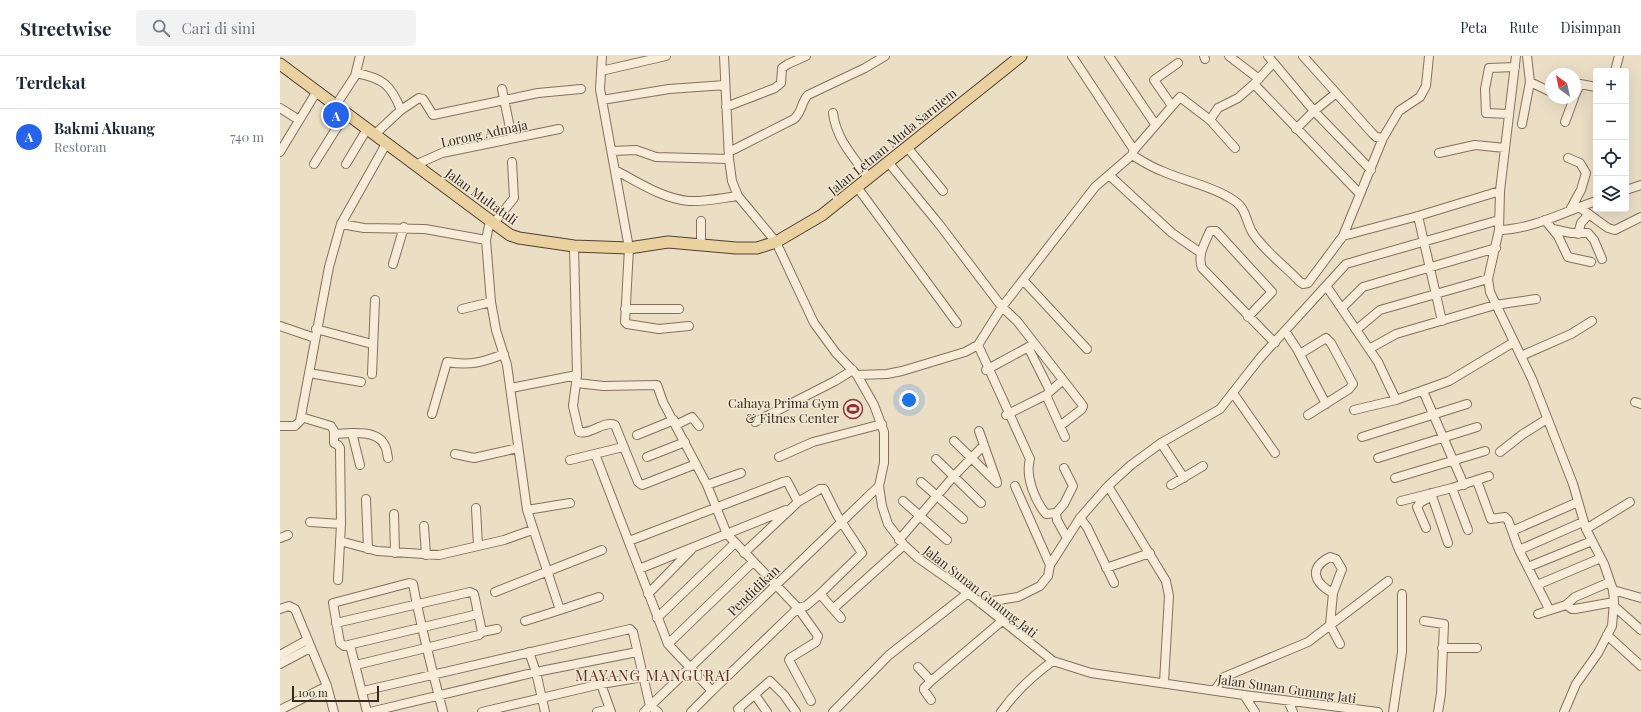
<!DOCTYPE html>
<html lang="id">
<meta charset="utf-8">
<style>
body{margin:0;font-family:"Playfair Display",serif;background:#f2f2f3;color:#1f2937}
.controls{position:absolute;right:12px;top:12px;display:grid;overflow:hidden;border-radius:4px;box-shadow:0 4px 16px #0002}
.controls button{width:36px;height:36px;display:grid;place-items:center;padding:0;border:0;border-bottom:1px solid #e0e1e3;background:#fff;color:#1f2937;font:20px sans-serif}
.compass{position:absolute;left:1265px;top:12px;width:36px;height:36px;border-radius:50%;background:#fff;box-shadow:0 4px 16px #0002;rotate:327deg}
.scale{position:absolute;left:12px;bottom:10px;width:87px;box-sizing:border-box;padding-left:4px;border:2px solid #35291f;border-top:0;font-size:11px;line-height:14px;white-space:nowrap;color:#35291f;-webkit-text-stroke:3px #f2e9d4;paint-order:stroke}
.you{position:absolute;left:629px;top:344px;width:14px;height:14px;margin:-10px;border:3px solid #fff;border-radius:50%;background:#1a73e8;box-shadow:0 0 0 6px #1a73e833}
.badge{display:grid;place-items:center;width:26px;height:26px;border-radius:50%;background:#2563eb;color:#fff;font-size:13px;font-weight:700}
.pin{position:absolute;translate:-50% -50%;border:2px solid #fff;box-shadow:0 1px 4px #0006}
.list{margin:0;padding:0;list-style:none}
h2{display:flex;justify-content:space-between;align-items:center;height:52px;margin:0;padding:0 16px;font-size:17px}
h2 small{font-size:13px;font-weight:400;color:#747a83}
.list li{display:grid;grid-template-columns:26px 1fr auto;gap:12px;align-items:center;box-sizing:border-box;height:56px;padding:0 16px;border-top:1px solid #e0e1e3}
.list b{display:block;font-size:15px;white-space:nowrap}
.list p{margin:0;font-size:13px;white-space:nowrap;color:#747a83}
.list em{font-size:13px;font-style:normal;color:#747a83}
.icon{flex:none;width:22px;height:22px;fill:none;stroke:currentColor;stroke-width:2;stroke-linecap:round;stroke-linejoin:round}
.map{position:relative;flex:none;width:1361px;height:656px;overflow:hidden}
header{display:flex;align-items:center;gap:24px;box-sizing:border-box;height:56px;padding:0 20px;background:#fff;border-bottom:1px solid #e0e1e3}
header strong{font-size:19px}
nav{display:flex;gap:22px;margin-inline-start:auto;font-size:14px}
.search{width:280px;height:36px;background:#f2f2f3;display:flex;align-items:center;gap:10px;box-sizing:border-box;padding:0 14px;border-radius:4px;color:#747a83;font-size:15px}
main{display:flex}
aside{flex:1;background:#fff}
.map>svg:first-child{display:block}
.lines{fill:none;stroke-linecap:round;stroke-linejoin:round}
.minor-casing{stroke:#84705d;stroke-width:10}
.major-casing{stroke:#523f31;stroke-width:13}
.minor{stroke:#f6ecd8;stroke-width:8}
.major{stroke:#ead1a0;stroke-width:11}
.labels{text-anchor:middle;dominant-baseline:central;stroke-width:3;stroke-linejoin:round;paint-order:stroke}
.street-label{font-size:13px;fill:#35291f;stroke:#f2e9d4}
.poi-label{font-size:13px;fill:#35291f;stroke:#f2e9d4;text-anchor:end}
.quarter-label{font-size:15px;letter-spacing:1px;fill:#5e2d22;stroke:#f2e9d4}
</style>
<header>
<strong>Streetwise</strong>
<div class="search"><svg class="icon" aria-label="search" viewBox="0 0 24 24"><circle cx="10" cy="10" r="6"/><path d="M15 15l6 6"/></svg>Cari di sini</div>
<nav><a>Peta</a><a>Rute</a><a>Disimpan</a></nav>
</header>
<main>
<aside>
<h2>Terdekat<small></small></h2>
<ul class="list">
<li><span class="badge">A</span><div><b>Bakmi Akuang</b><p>Restoran</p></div><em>740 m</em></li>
</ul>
</aside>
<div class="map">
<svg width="1361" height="656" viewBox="0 0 1361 656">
<rect width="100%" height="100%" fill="#eadec5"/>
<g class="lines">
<defs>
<path id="minor" d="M 322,0 L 320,33 L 322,44 L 389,33 L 445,29
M 444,0 L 449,103 L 452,125 L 458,140 L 496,186 L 534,267 L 556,297 L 577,319 L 594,349 L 604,376 L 604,407 L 599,430 L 602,450 L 608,468 L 624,489 L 638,502 L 688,537 L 773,605 L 811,617 L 964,639 L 1098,656
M 792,0 L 854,94
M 829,0 L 875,68
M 924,0 L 925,3
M 949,0 L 979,23
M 988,0 L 1034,55 L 1055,38
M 1023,0 L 1092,77 L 1096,81 L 1103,82
M 1236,0 L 1220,135 L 1219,174 L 1208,223 L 1210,236 L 1252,323 L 1293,428 L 1306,473 L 1324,508 L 1333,534 L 1334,546 L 1332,570 L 1318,597 L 1296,628 L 1284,656
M 321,15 L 386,0
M 1335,15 L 1339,0
M 76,17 C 103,22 111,29 121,54
M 1250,26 L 1271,36
M 974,28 L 1080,138
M 222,33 L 232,82
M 1295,39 L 1300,28 L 1316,31
M 322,44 L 349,192 L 345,266 L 347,268 L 379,273 L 409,270
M 56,49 L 75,20 L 80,0
M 892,50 L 874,24 L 898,7
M 446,51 L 495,32 L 501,27 L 502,12 L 508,8 L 526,0
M 0,52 L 19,64
M 553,57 C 556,83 574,102 589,122
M 1229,58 L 1206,57 L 1205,33 L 1209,12 L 1235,11
M 930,64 L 955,92
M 1285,66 L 1294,42
M 1242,68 L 1250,26 L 1247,0
M 1016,73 L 1034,55 L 1091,114
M 94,79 L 121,54 L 139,42 L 143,43 L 153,59 L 258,37 L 301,33
M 627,91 L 663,135
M 332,95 L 356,94 L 376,101 L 449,103
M 0,96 L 37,35
M 449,96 L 514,63 C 522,57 521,46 528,39 L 585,12 L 605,0
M 1159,97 L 1195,89 L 1225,92
M 852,99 C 862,105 871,111 882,115 C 904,125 929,129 950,142 C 966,151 964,159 971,174 C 979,190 1006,211 1019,225 L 1023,228 L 1028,227 L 1063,180 L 1103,82 L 1119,55 L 1140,41 L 1146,30 L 1149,0
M 1288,102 L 1300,107 L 1306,117 L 1301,134 L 1290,154
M 608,106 L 659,168 L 722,251 L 737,265 L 801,347 L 803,350 L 802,353 L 780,370
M 34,108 L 66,57
M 66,108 L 87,73
M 135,109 L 162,97 L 279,73
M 335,114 C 358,126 383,143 409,145 C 424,146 442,142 458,140
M 829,119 L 892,177 L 921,197
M 577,131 L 677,267
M 1346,134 L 1361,129
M 1299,151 L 1328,172 L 1335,174 L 1361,161
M 1138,160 L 1162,265
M 1265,164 L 1278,180 L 1288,201 L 1311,206
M 210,165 L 206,184 L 211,246 L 216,274 L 227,309 L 247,454 L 280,554 L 319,541
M 214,167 L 234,142 L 232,106
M 61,168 L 84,172 L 145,173 L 206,184
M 1273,173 L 1291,177 L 1308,177 L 1314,184 L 1322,203
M 1219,174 C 1253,173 1284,156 1316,145
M 1298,178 L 1301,167 L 1309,158
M 1063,180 L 1138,160 L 1220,135
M 421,187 L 421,165
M 294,190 L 297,319 L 293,350 L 299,376 C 311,379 324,364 335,369 L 358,426 L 362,429 L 416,408
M 113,208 L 124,171
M 743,224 L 807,293
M 1047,231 L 1098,306 L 1116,344
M 1062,252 L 1083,231 L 1216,192
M 182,253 L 211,246
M 345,253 L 399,253
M 968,261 L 992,236 L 936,175 L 930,175 C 925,187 917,199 922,212 L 995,287
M 0,270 L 35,282
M 36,273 L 92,288
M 1076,274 L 1100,254 L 1208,223
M 1005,275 L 1017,293 L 1046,348
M 698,289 L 750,403 C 745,420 755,445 766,458 L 776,457 L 784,448 L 793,430 L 784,412
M 748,291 L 770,335
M 1089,293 L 1116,278 L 1215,249 L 1256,243
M 1020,298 L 1046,282 L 1051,287 L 1073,328 L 1069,333 L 1028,359
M 1241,300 L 1291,278 L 1312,265
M 706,314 L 754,288
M 29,317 L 81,326
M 92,318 L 95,244
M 577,319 L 607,318 L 622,315 L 685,296 L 698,289 L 722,251 L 815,131 L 852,99 L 854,94 L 900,41 L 930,64 L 938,52 L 958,42 L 974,28 L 993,7
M 297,327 L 323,330 L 377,329 L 383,346 L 427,429 L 447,478 L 518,552 L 538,580 L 536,586 L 510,602 L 509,604 L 531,645
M 231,332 L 297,319
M 1143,335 L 1184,429
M 953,337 L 995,397
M 766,339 L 785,381
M 1355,346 L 1361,348
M 1074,354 L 1116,344 L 1169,325 L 1234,286
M 152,358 L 167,306 C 191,310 203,306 224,298
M 726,359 L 766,339 L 783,324
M 21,361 L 51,370 L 54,375 L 54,387 L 58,389 L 60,392 L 61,468 L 58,524
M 475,366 L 555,325 L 573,314
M 396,369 L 412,361 L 419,370
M 0,370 L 15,370 L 20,365 L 49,211 L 61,168 L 106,88
M 699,375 L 717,426
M 72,377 L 80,409
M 55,378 C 69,377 98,373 105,390 C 107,393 107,398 108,402
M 357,379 L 394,364
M 1082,381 L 1187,348
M 674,385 L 717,427
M 881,387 L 904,422
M 1220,396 L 1243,378 L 1267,363
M 175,398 L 194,402 L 238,392
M 315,398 L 388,588 L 432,635 L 518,552 L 526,550 L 540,538 L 582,497 L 557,459 L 544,433 L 540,433 L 518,446 L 464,497
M 367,401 L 405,386
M 499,401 L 533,386 L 602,368
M 1098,402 L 1197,371
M 656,403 L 701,447
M 290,404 L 343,391
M 1115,422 L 1205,395
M 1197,425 L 1211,463 L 1225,461 L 1228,464 L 1239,494 L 1269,553
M 641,426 L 683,463
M 427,429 L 461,417
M 891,429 L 923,410
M 735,430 L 770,509
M 828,430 L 886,525 L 889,540 L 884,626
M 1172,432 L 1188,474
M 1151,437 L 1168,487
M 86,443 L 88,493
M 623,445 L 667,484
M 1121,445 L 1172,432 L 1209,420
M 196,452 L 198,490
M 247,454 L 290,447
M 776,457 L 777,464 L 787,482
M 114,458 L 115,497
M 800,462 L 807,471 L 834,527
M 30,466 L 61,468
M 144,470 L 146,499
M 1146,472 L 1137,451 L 1141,446 L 1151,441
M 1306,473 L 1350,446
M 1232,475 L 1298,446
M 0,482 L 8,479
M 619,484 L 673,421 L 704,389
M 60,485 L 97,495 L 159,499 L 224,484 L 252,474
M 349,485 L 503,426 L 507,425 L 518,446
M 1239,494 L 1303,466
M 1248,511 L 1312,485
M 826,512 L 870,497
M 359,513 L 506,454
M 1257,529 L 1321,502
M 1333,534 L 1361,542
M 215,536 L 322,494
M 1053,537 L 1062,513 L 1056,503 L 1050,501 C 1028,512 1034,527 1053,537 L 1050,569 L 1060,588
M 368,538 L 411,494
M 540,538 L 561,562
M 700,547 L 738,541 L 760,530 L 768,520 L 770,509 L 800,462 L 828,430 L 851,409 L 881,387 L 940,353 L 980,302 L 1066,208 L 1219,164
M 1286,549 L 1292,553 L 1295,553 L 1334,546
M 1334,550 L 1361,574
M 0,553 L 9,550 L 15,553 L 47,630 L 54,656
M 553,553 L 624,489
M 1258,558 L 1286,549 L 1295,541 L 1330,526
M 377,562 L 455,487
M 245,565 L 280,554
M 1144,565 L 1164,568 L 1161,638 L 1158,656
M 56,567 L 190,536 L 194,538 L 202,576 L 199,579 L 76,609
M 202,576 L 217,573
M 1327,579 L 1361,610
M 388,588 L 473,506
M 70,589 L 87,656
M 1162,592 L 1197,592
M 249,596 L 256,616 L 265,656
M 0,599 L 27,584
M 0,608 L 30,592
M 638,611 L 651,625 L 722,565
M 651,625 L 644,632 L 644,634 L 651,644
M 321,628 L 331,656
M 935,634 L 944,621 L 1028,586 L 1108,525
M 83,635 L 350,573 L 353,576 L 370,650 L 378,656
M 475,639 L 487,656
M 964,639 L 975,656
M 1008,645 L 1013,656
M 0,654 L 47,630
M 90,656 L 256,616 L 357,596
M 163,656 C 152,614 141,572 133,528 L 129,527 L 53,547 L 60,587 L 64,590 L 198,558
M 202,656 L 321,628 L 363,621
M 317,656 L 330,653
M 364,656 L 599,430
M 411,656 L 432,635
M 460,656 L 458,653 L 490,625 L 504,639 L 516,656
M 553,656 L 609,599 L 688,537
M 721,656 C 736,635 752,620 773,605
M 1113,656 L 1122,596 L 1122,538"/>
<path id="major" d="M 0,8 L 200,157 L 230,179 L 239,182 L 294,190 L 349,192 L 388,186 L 456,192 L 477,192 L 496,186 L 542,159 L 741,0"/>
</defs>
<use href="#minor" class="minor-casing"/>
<use href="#major" class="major-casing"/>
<use href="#minor" class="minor"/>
<use href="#major" class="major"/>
</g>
<defs>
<symbol id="stadium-ring" viewBox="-11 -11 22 22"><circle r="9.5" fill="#f2e9d4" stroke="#8e3235" stroke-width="1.5"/><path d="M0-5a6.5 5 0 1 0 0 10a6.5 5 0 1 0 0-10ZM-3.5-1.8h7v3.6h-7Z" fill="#8e3235"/></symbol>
</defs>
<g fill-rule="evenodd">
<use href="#stadium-ring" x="562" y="342" width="22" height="22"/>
</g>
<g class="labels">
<g class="street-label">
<text transform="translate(204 77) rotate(-12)">Lorong Admaja</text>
<text transform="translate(612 85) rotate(-39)">Jalan Letnan Muda Sarniem</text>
<text transform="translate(202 140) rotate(36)">Jalan Multatuli</text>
<text transform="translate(473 534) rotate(-44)">Pendidikan</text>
<text transform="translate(701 535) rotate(38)">Jalan Sunan Gunung Jati</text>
<text transform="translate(1007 632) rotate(8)">Jalan Sunan Gunung Jati</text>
</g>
<g class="poi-label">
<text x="559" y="346">Cahaya Prima Gym<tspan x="559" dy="15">&amp; Fitnes Center</tspan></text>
</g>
<g class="quarter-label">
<text x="373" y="619">MAYANG MANGURAI</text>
</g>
</g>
</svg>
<div class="controls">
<button>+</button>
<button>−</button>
<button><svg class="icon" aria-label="locate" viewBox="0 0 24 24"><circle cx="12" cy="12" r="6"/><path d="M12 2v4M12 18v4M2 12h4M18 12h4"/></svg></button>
<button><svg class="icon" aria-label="layers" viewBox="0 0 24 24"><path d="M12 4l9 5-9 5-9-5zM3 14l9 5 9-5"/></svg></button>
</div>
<svg class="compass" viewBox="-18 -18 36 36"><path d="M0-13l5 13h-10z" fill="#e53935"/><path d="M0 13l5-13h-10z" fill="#747a83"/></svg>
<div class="scale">100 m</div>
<div class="you"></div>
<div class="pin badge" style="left:56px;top:59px">A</div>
</div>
</main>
